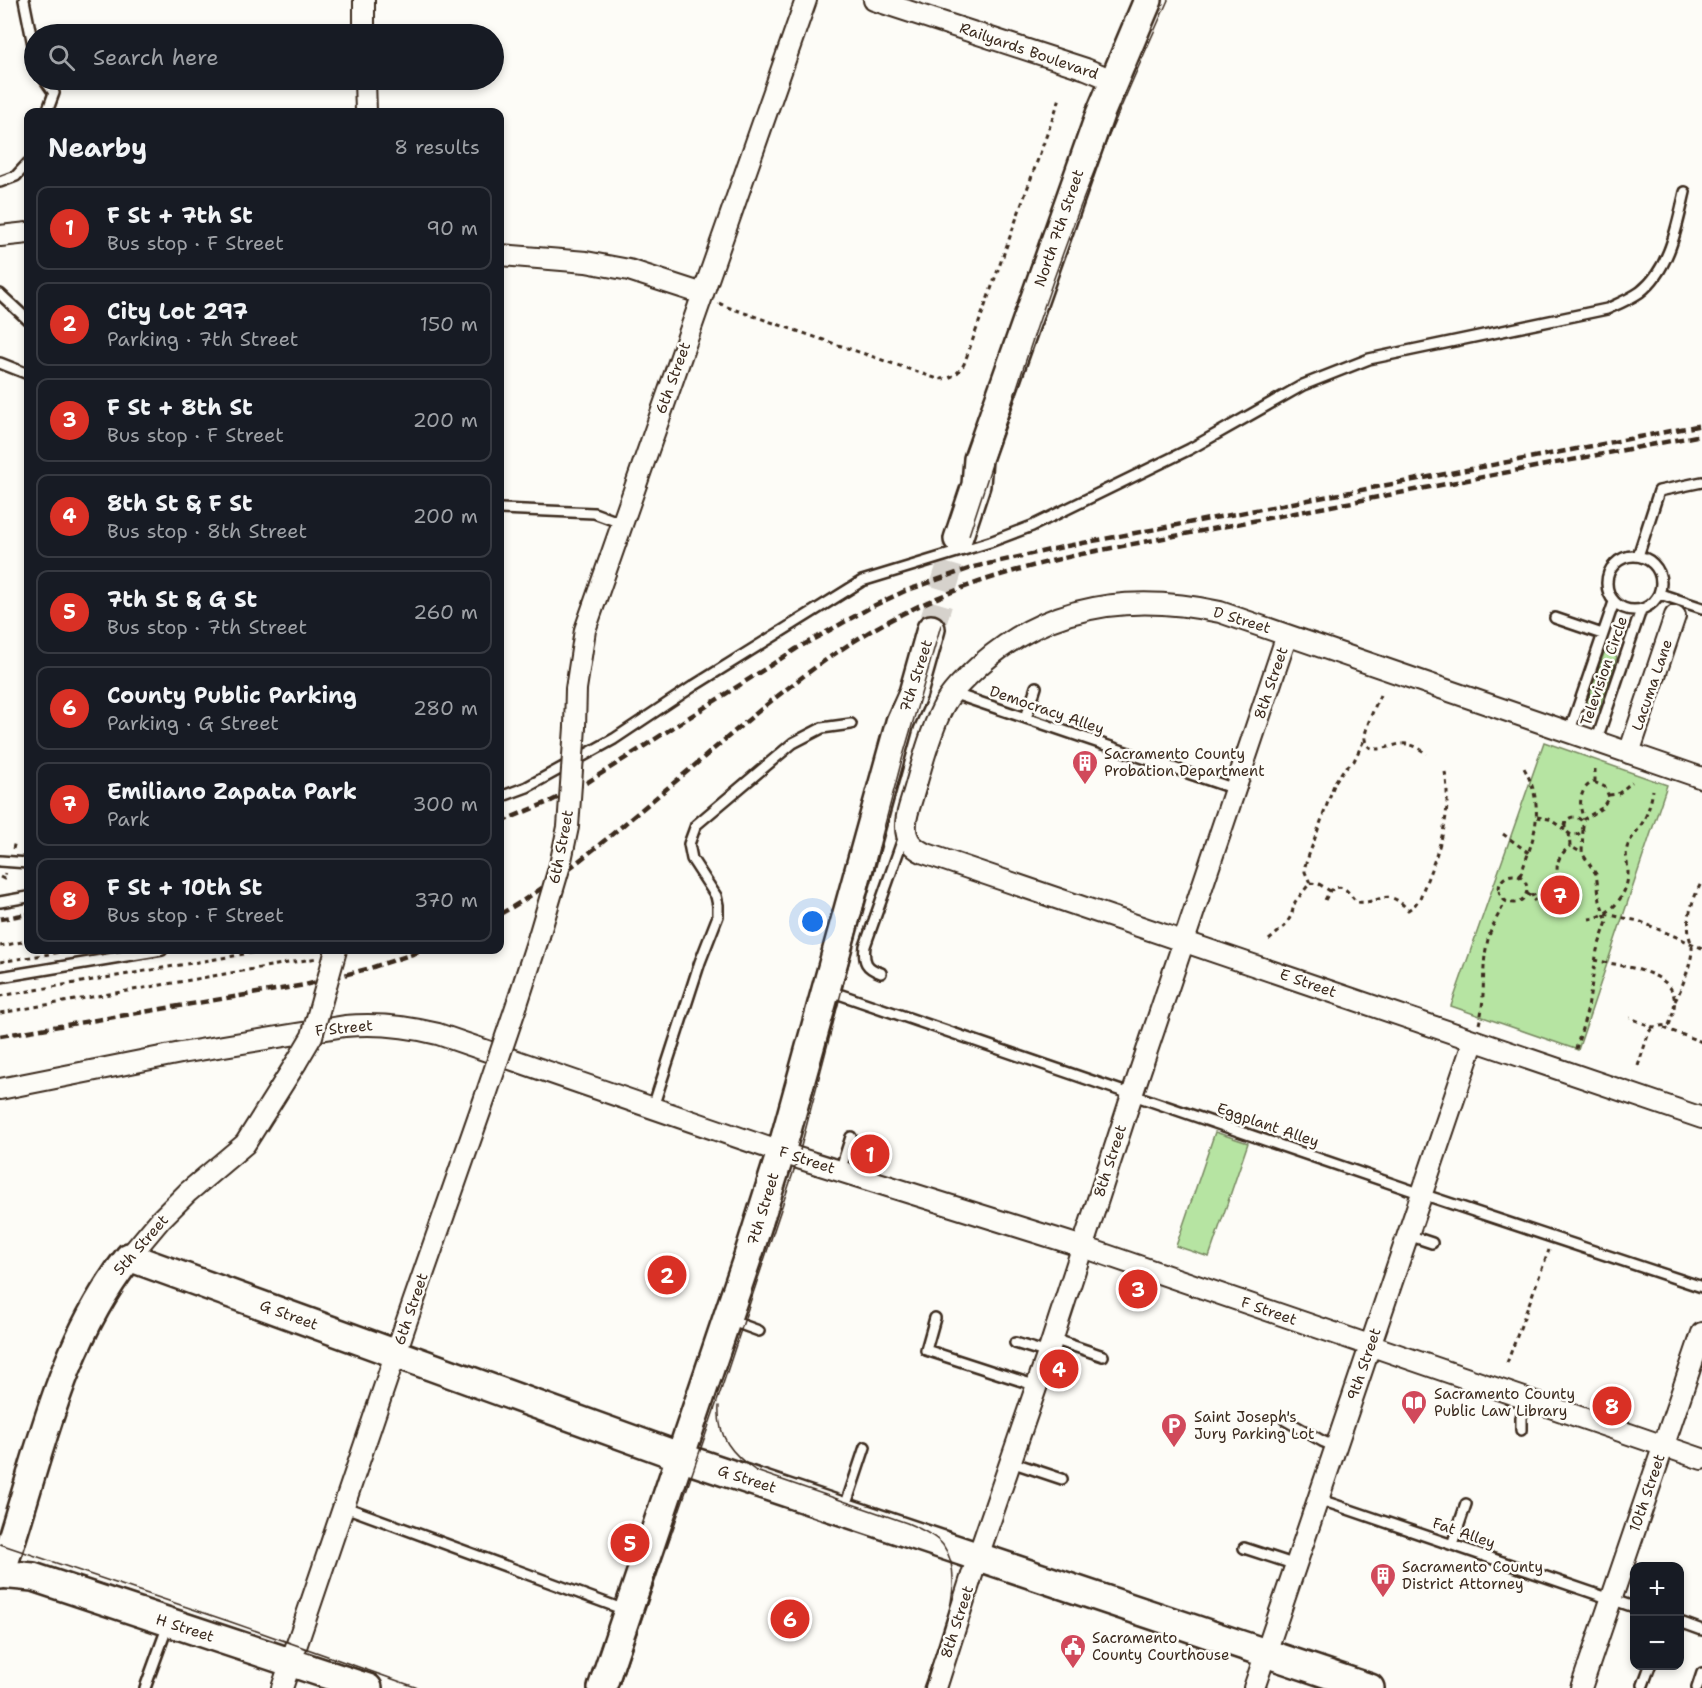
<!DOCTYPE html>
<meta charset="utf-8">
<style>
body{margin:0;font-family:"Shantell Sans",sans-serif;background:#242831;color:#f1f3f6}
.controls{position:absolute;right:18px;bottom:18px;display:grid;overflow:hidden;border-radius:12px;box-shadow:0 3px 9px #0003}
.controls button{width:54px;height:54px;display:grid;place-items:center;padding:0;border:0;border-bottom:2px solid #363941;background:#171b24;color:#f1f3f6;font:30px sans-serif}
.you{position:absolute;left:813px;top:922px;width:21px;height:21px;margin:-15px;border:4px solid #fff;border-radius:50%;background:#1a73e8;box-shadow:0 0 0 9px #1a73e833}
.badge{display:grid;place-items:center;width:39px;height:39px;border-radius:50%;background:#d93025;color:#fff;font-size:20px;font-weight:700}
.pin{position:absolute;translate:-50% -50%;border:3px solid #fff;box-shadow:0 2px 6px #0006}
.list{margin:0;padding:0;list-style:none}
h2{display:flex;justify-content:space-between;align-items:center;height:78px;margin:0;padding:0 24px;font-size:26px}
h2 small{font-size:20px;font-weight:400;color:#9ea1a6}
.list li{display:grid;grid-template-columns:39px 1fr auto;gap:18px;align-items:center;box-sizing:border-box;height:84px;margin:0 12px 12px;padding:0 12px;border:2px solid #363941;border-radius:12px}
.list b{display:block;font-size:22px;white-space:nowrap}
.list p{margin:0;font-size:20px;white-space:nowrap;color:#9ea1a6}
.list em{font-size:20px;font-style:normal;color:#9ea1a6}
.icon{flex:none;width:33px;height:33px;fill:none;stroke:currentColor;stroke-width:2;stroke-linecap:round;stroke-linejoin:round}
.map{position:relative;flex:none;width:1702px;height:1688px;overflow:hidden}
.search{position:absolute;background:#171b24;box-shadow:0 3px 9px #0003;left:24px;top:24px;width:480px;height:66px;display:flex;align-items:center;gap:15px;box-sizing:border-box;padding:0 21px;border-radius:33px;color:#9ea1a6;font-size:22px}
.panel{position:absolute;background:#171b24;box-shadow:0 3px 9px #0003;left:24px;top:108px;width:480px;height:846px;border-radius:12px}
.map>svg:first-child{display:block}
.green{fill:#b6e4a2;stroke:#788760;stroke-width:1.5}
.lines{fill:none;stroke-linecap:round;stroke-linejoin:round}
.secondary-tunnel{stroke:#d6d2cc;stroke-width:27;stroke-dasharray:27 14;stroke-linecap:butt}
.lane-casing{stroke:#3b2a1e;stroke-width:14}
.street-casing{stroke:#3b2a1e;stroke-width:24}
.secondary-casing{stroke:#3b2a1e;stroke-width:32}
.path{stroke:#3b2a1e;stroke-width:3;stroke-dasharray:4.5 4.5;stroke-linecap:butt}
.lane{stroke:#fdfcf7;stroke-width:9}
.street{stroke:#fdfcf7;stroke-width:20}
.secondary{stroke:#fdfcf7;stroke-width:27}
.tram{stroke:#3b2a1e;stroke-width:1.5}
.rail{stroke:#3b2a1e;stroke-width:4.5;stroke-dasharray:9 4.5;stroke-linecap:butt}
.street-bridge-casing{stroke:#3b2a1e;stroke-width:24;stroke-linecap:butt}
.street-bridge{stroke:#fdfcf7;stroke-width:20}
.labels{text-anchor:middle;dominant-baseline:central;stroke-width:5;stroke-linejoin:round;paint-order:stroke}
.street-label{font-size:15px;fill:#3b2a1e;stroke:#fdfcf7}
.poi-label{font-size:15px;fill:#3b2a1e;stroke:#fdfcf7;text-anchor:start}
</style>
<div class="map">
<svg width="1702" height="1688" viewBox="0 0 1702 1688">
<rect width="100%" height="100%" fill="#fdfcf7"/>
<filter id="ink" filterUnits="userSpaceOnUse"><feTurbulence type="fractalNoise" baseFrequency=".0167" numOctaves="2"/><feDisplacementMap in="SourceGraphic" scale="12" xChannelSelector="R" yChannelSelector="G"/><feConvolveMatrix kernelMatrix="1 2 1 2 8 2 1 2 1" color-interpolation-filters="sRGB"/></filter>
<g filter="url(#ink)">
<path class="green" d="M 1608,650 L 1613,651 L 1617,657 L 1599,710 L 1586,705 L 1604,653 Z
M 1544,742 L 1667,785 L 1578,1050 L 1451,1006 Z
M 1215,1132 L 1248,1143 L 1209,1257 L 1176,1246 Z"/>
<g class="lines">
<path class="secondary-tunnel" d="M 931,629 L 958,539"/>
<defs>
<path id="lane" d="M 24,0 L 34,50
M 45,80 L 54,93 L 47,112
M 0,182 L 16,176 L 28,163
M 0,294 L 28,320
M 0,363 L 28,374
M 500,509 L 594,513 L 621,523
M1607 583a27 27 0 1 1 54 0a27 27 0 1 1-54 0Z
M 1638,556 L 1659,491 L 1702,482
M 1660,594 L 1702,608
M 1555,618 L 1602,634
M 952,693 L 1235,789
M 1026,718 L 1036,687
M 1569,733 L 1614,602
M 1596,742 L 1641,610
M 500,797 L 527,787 L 614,739 L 695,685 L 862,581 L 990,542 L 1032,526 L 1190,449 L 1303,385 L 1369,359 L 1607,309 C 1618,304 1630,299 1640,292 C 1670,269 1677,226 1685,192
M 0,861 L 28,863
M 0,902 L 28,897
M 881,973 C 866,968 863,962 865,946 L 904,836
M 0,977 L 162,950
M 827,990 L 1422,1194 L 1702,1287
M 653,1107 L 700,962 L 718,916 L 718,905 L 716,896 L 692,859 L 689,844 L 696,825 L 793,743 L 822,728 L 851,724
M 840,1171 L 851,1137
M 1408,1235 L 1432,1243
M 935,1318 L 926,1350 L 1037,1386
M 729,1320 L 759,1331
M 1053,1339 L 1103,1356
M 1015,1343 L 1048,1353
M 1285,1420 L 1322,1441 L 1336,1447
M 1521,1430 L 1521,1418 L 1526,1398
M 1011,1462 L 1062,1479
M 1318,1499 L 1634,1607
M 345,1507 L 625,1610
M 844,1510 L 865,1447
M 1452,1545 L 1466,1504
M 1244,1548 L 1296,1565
M 1680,1622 L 1702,1630
M 1643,1685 L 1650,1666
M 145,1688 L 168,1625
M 1697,1688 L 1702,1673"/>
<path id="street" d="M 364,0 L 364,34
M 874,0 L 1086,69 L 1115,81
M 365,80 L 366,112
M 0,236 L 28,233
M 500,255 L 586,262 L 629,270 L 703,294
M 575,727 L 576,689 L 585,630 L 806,0
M 1629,753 L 1675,616
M 1702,778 L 1220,612 C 1133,593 1050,603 981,664 C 967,677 950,692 942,709 C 927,739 919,777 909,808 C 903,828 904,844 924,853 L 1702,1118
M 517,1004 L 539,936
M 0,1089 L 181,1053 L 345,1026 C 378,1023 406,1026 438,1034 L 798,1158 L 1083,1247 L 1702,1459
M 129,1257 L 160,1220 L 188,1192 L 245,1144 L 296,1063
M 282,1688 L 406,1323 L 486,1095
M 936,1688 L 978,1556 L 1048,1353 L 1132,1095 L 1287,635
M 1254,1688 L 1474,1040
M 1581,1688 L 1702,1333"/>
<path id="secondary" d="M 958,539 L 976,485 L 978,459 L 1100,114 L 1148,0
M 0,1574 L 33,1577 L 368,1688
M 0,1575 C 38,1466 56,1350 129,1257 L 695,1462 L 1370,1688
M 602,1688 L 748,1256 L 781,1152 L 900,722 L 913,693 L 931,629"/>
</defs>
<use href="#lane" class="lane-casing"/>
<use href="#street" class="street-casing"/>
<use href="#secondary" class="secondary-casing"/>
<path class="path" d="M 719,303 L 727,307 L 935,378 C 948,381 957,376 964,364 L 1060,98
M 1380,695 C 1376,705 1364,729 1365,739 C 1368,758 1393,744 1401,744 C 1411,743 1419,748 1427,754
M 1594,782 L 1605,787 L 1609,797 L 1602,808 L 1584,819 C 1578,806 1579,787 1594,782 Z
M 1595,782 L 1595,769
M 1609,795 L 1618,794 L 1632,782
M 1537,817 L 1549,819 L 1565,830
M1565 826a9 9 0 1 1 18 0a9 9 0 1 1-18 0Z
M 1569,833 L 1570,846 L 1582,853
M 1503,834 L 1529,853
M 13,849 L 15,841
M1499 889a14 14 0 1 1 28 0a14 14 0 1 1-28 0Z
M 1520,876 C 1535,836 1546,808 1524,768
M 0,877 L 4,879 L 5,873
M 1310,883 L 1305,872 L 1305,866 L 1335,782 L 1344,769 L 1354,761 L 1365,738
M 1310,883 L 1319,884 L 1330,891
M 1559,888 C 1557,867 1553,861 1570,846
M 1527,893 L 1535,901
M 1531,896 L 1547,890 L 1559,878
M 1325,900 L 1330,891 C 1345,881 1348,894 1357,902 C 1380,905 1386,885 1408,910 L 1414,906 L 1420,898 C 1437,853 1453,821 1445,772
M 1605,914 L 1639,921 L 1702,948
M 1589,919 C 1611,916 1628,895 1628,873 C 1628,863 1624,854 1628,845 C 1631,838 1637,832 1641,825 C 1648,814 1651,802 1653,790
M 1269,940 L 1285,926 L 1291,916 L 1295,902 L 1310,883
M 0,946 L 28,941
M 1594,960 C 1615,965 1670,970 1674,997 C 1676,1005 1672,1017 1669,1025 L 1653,1027 L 1630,1018
M 0,962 L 73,950
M 0,996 L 268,950
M 1675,1001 C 1681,991 1693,959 1692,948 C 1692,943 1689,939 1689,934 C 1686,915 1694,897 1702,881
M 0,1013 L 317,958
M 1479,1024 C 1486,998 1481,970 1487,944 C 1490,929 1498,915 1506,901
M 1664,1028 L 1702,1042
M 1576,1049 L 1588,1008 L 1597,950 L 1607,922 L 1600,901 L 1596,874 L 1582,853 L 1583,828
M 1638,1066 L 1649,1032 L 1653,1027
M 1507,1363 L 1549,1250"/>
<use href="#lane" class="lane"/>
<use href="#street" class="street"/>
<use href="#secondary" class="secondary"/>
<path class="tram" d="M 969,535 C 1009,413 1046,291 1094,172 C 1117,114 1143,57 1168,0
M 719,1406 C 717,1437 732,1454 756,1471 L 907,1523 C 919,1528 935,1535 943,1545 C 970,1583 936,1649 923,1688
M 0,1544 L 231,1622 L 418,1688
M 618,1688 L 720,1393 L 798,1158 L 901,763 L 941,625"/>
<path class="rail" d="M 500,822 L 551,801 L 588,782 L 796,649 L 873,606 L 905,591 L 974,567 L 1067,546 L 1702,425
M 500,914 C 562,880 615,831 670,786 C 743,725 816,657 902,614 C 962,584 1025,566 1091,552 L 1702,435
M 0,919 L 28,914
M 0,1036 L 305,985 L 367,969 L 425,950"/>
<defs>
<path id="street-bridge" d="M 539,936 L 560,865 L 568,827 L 575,727
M 296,1063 L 312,1036 L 336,950
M 486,1095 L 517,1004"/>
</defs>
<use href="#street-bridge" class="street-bridge-casing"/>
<use href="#street-bridge" class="street-bridge"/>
</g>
</g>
<defs>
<symbol id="building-pin" viewBox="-11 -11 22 30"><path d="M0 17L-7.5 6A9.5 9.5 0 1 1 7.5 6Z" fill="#d1495b" stroke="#fdfcf7"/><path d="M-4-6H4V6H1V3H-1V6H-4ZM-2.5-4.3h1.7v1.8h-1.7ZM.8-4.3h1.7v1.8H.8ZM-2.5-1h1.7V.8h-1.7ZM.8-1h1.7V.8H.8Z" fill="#fff"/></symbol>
<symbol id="library-pin" viewBox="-11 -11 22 30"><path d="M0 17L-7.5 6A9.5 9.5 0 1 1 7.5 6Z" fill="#d1495b" stroke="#fdfcf7"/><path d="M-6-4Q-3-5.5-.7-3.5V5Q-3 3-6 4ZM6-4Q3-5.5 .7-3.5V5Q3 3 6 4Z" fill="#fff"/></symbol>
<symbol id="parking-pin" viewBox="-11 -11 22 30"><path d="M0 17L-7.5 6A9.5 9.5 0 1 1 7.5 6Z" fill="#d1495b" stroke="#fdfcf7"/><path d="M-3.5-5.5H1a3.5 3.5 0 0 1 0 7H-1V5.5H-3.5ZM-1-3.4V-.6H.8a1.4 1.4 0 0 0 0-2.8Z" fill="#fff"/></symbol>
<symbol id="civic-pin" viewBox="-11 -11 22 30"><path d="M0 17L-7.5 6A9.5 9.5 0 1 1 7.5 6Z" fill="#d1495b" stroke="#fdfcf7"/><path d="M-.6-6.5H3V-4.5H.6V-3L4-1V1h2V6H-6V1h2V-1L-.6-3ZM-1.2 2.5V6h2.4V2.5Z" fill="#fff"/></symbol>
</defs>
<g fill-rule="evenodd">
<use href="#building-pin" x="1070" y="748" width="30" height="40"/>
<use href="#library-pin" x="1399" y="1388" width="30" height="40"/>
<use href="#parking-pin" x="1159" y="1411" width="30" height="40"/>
<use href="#building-pin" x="1368" y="1561" width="30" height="40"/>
<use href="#civic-pin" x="1058" y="1632" width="30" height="40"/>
</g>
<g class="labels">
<g class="street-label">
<text transform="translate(1029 51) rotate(19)">Railyards Boulevard</text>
<text transform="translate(1059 228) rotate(-71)">North 7th Street</text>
<text transform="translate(673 378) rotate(-70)">6th Street</text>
<text transform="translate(1242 620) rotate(17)">D Street</text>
<text transform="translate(1604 671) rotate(-71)">Television Circle</text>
<text transform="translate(916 676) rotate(-72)">7th Street</text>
<text transform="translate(1271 683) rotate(-71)">8th Street</text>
<text transform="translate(1652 685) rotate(-71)">Lacuma Lane</text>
<text transform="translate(1047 710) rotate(19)">Democracy Alley</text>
<text transform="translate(561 847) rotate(-79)">6th Street</text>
<text transform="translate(1308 983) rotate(19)">E Street</text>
<text transform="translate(344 1028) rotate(-6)">F Street</text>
<text transform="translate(1268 1125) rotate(19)">Eggplant Alley</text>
<text transform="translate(807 1160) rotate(18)">F Street</text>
<text transform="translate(1110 1161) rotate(-72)">8th Street</text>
<text transform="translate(763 1209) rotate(-73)">7th Street</text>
<text transform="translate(141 1245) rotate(-49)">5th Street</text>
<text transform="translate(411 1309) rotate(-71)">6th Street</text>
<text transform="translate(1269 1311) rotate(19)">F Street</text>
<text transform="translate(289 1315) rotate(20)">G Street</text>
<text transform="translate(1364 1364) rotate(-71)">9th Street</text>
<text transform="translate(747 1479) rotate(18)">G Street</text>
<text transform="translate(1647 1493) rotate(-71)">10th Street</text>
<text transform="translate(1464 1533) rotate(19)">Fat Alley</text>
<text transform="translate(957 1622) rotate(-72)">8th Street</text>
<text transform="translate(185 1628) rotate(18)">H Street</text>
</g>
<g class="poi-label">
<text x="1104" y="754">Sacramento County<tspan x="1104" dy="17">Probation Department</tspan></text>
<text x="1434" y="1394">Sacramento County<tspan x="1434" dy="17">Public Law Library</tspan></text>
<text x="1194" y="1417">Saint Joseph's<tspan x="1194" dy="17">Jury Parking Lot</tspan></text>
<text x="1402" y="1567">Sacramento County<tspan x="1402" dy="17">District Attorney</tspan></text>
<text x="1092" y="1638">Sacramento<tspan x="1092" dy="17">County Courthouse</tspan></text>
</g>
</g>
</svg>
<div class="controls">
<button>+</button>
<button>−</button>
</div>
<div class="you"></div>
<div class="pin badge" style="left:870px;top:1154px">1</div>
<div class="pin badge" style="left:667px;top:1275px">2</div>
<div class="pin badge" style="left:1138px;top:1289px">3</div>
<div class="pin badge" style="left:1059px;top:1369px">4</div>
<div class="pin badge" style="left:630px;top:1543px">5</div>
<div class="pin badge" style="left:790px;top:1619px">6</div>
<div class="pin badge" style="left:1560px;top:895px">7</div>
<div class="pin badge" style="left:1612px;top:1406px">8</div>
<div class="search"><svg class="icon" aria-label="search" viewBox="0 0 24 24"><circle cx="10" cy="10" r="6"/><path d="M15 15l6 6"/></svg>Search here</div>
<section class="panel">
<h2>Nearby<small>8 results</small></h2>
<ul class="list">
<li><span class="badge">1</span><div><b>F St + 7th St</b><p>Bus stop · F Street</p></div><em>90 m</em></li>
<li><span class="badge">2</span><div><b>City Lot 297</b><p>Parking · 7th Street</p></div><em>150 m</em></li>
<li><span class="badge">3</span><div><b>F St + 8th St</b><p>Bus stop · F Street</p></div><em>200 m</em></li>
<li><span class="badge">4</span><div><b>8th St &amp; F St</b><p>Bus stop · 8th Street</p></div><em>200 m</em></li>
<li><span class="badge">5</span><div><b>7th St &amp; G St</b><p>Bus stop · 7th Street</p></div><em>260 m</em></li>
<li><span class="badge">6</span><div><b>County Public Parking</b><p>Parking · G Street</p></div><em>280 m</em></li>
<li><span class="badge">7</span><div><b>Emiliano Zapata Park</b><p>Park</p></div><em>300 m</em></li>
<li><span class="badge">8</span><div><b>F St + 10th St</b><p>Bus stop · F Street</p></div><em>370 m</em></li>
</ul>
</section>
</div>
